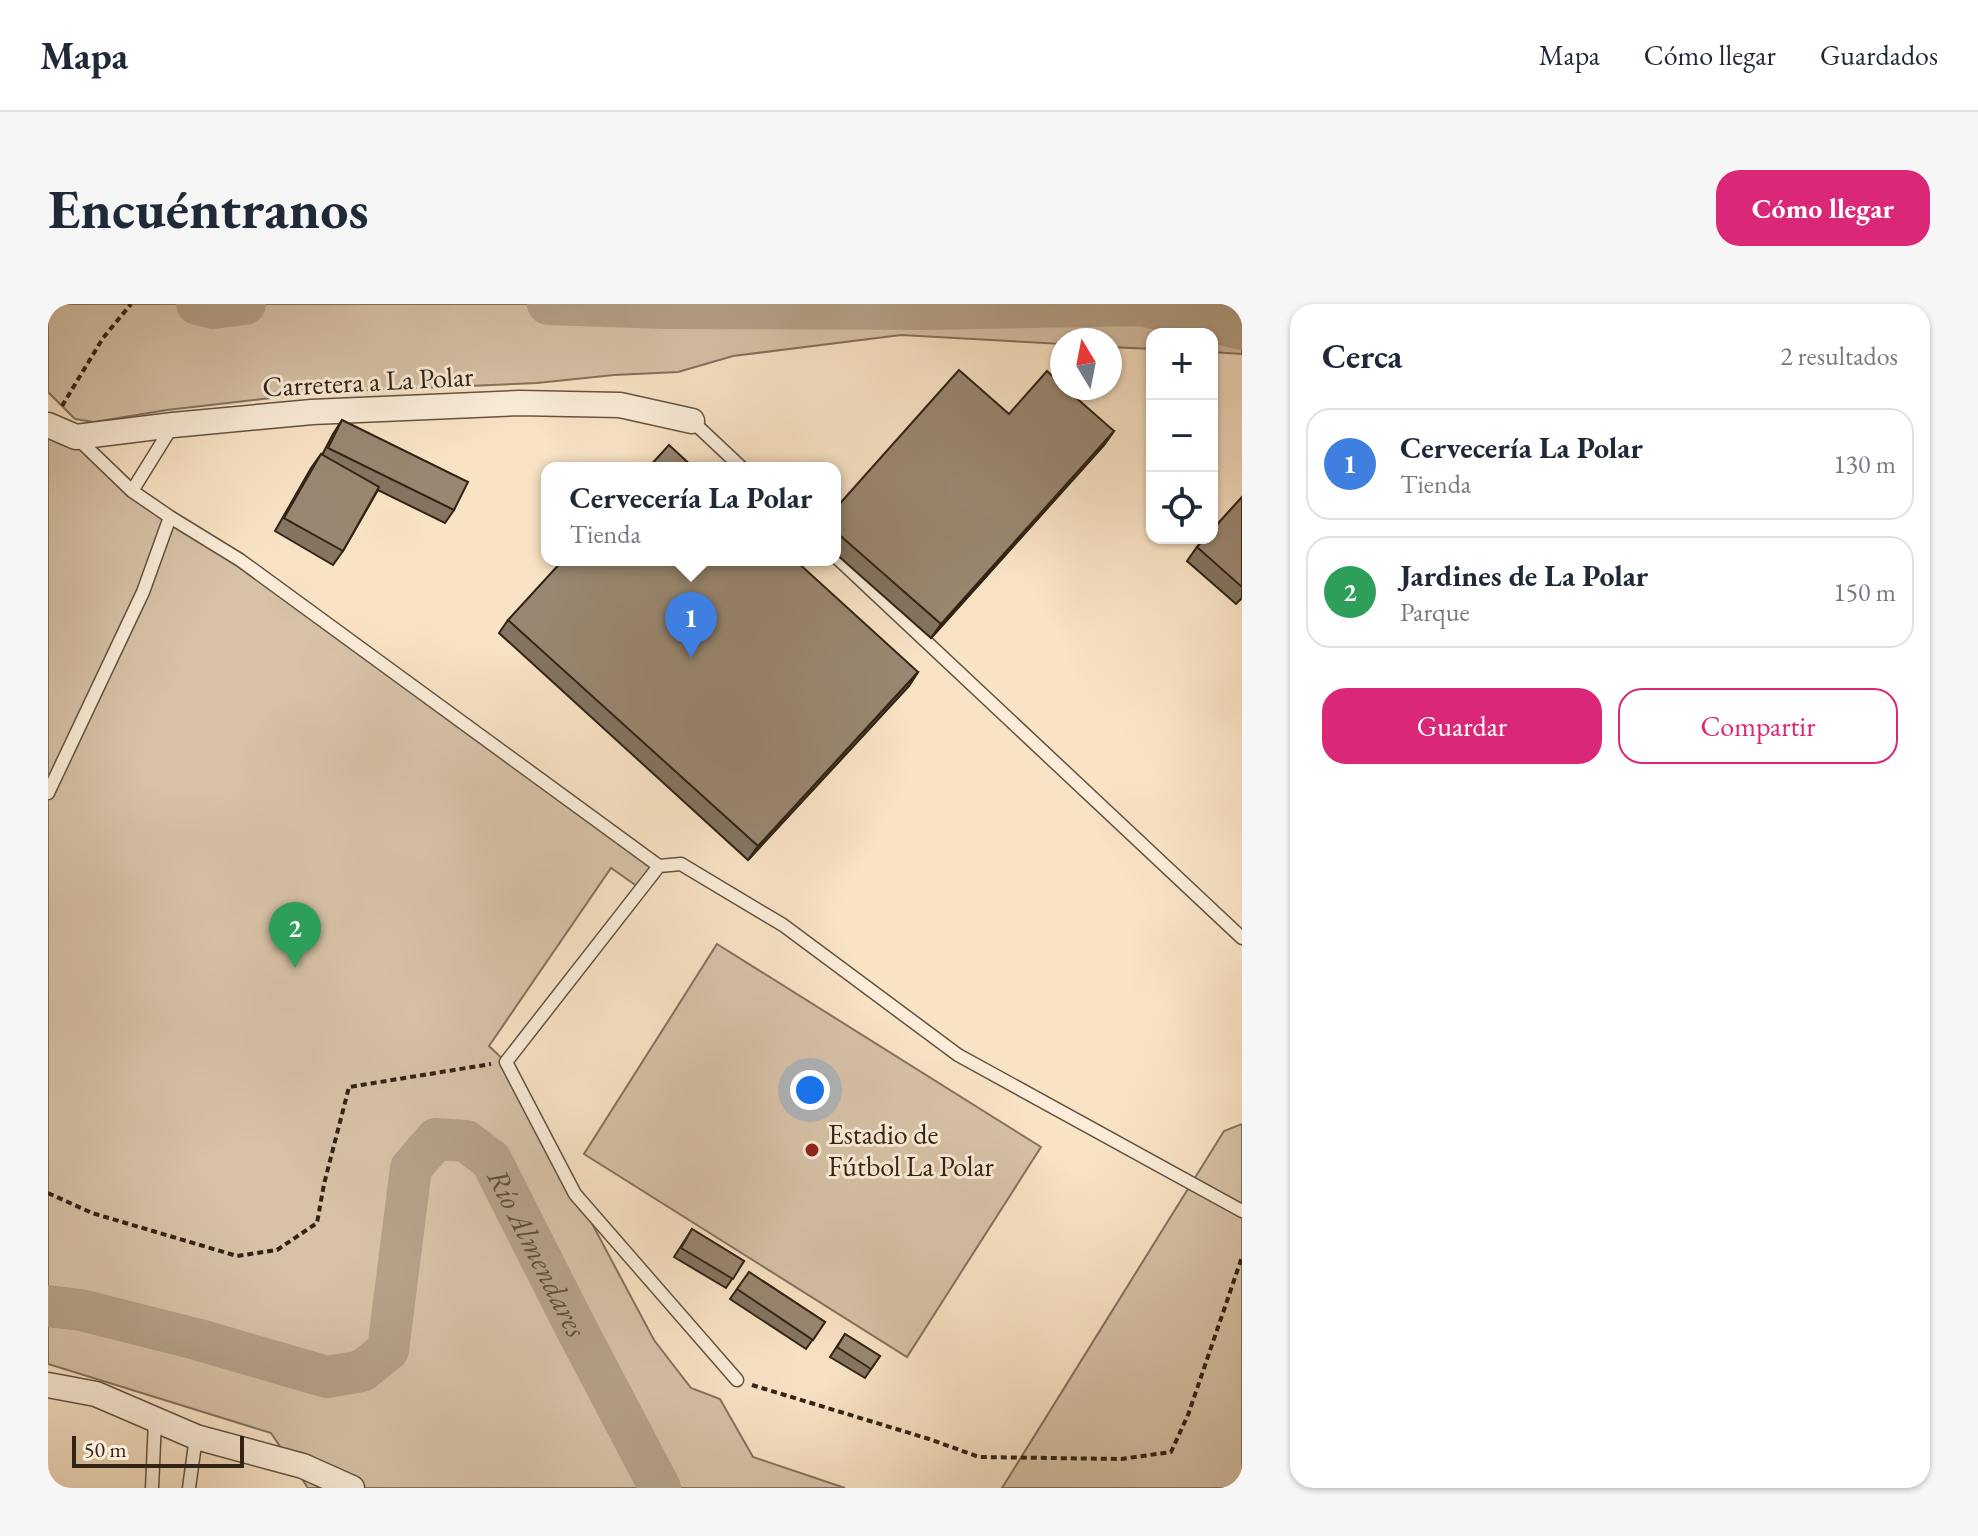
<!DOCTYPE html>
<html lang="es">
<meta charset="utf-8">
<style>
body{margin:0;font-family:"EB Garamond",serif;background:#f6f6f7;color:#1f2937}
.controls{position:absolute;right:24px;top:24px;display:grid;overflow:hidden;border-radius:16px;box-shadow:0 2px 6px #0004}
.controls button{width:72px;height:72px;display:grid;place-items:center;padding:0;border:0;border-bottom:2px solid #e0e1e3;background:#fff;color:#1f2937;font:40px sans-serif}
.compass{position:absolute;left:1002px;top:24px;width:72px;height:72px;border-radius:50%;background:#fff;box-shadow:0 2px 6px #0004;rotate:350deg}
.scale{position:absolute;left:24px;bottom:20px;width:172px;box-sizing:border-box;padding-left:8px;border:4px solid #322315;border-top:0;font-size:22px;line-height:28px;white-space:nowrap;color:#322315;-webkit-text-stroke:6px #fbedd9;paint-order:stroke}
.you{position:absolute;left:762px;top:786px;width:28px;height:28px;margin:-20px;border:6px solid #fff;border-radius:50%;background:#1a73e8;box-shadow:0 0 0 12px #1a73e833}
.badge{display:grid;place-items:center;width:52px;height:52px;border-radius:50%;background:#db2777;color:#fff;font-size:26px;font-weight:700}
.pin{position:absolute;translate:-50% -66px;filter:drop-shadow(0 2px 4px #0008)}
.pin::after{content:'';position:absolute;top:42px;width:28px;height:24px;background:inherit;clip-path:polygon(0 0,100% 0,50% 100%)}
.popup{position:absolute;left:493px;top:158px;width:300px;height:104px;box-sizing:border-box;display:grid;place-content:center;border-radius:16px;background:#fff;filter:drop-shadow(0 2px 6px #0005);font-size:26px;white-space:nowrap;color:#747a83}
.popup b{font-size:30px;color:#1f2937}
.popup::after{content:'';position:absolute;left:50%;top:100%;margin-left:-16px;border:16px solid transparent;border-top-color:#fff}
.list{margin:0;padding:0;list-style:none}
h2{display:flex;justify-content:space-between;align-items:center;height:104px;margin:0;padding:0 32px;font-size:34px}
h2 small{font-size:26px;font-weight:400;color:#747a83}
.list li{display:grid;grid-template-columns:52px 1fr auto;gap:24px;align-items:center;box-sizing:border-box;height:112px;margin:0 16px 16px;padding:0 16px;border:2px solid #e0e1e3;border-radius:24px}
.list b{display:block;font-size:30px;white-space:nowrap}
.list p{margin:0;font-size:26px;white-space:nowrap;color:#747a83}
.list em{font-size:26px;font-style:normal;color:#747a83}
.actions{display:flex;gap:16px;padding:24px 32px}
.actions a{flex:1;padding:18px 0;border:2px solid #db2777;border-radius:24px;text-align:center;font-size:28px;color:#db2777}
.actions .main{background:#db2777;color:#fff}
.icon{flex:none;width:44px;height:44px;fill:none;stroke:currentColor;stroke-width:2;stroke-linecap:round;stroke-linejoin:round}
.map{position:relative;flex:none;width:1194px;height:1184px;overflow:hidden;border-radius:24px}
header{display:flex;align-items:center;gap:48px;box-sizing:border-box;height:112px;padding:0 40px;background:#fff;border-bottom:2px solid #e0e1e3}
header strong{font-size:38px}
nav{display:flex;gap:44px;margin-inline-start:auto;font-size:28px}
.intro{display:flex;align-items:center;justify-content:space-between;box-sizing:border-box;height:192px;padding:0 48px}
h1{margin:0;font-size:56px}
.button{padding:20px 36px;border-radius:24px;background:#db2777;color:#fff;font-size:28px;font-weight:700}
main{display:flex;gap:48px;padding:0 48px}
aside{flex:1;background:#fff;border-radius:24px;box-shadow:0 2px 6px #0004}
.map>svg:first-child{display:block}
.green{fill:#d7c2a7;stroke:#84725e;stroke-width:2}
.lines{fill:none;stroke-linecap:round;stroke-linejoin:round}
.river{stroke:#b5a289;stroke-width:42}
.lane-casing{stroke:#645341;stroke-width:15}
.street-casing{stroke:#645341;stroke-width:27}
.path{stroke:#322315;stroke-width:4;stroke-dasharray:6 4;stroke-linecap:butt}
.lane{stroke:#fbedd9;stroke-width:12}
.street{stroke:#fbedd9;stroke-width:24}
.wall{fill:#847461;stroke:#322315;stroke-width:2}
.shaded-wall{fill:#6b5e4f;stroke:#322315;stroke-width:2}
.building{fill:#998771;stroke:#322315;stroke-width:2}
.poi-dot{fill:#8f2418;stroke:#fbedd9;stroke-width:3}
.labels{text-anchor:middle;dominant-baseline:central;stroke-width:6;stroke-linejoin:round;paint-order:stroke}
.street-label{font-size:28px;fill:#322315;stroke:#fbedd9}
.poi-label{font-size:28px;fill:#322315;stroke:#fbedd9;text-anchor:start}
.water-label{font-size:30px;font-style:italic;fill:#604f3e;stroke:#fbedd9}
</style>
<header>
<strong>Mapa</strong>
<nav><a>Mapa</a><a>Cómo llegar</a><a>Guardados</a></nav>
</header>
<div class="intro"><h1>Encuéntranos</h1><a class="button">Cómo llegar</a></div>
<main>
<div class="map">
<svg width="1194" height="1184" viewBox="0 0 1194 1184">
<rect width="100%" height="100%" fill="#f9e3c5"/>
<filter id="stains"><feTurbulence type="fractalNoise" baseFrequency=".0025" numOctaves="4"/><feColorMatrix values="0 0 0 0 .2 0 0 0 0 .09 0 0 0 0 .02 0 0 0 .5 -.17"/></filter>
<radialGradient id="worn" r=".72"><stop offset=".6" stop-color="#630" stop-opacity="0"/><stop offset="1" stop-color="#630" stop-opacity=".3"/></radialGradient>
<path class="green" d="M 0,0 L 1194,0 L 1194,50 L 1164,48 L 1164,30 L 1104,30 L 1104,45 L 1062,43 L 1062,36 L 1014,36 L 1014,40 L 853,31 L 685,52 L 630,68 L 566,71 L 489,79 L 275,88 L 119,106 L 46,118 L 27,115 L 0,88 Z
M 0,125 L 15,127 L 84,187 L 611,562 L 593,585 L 563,564 L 441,742 L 458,758 L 606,1036 L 643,1084 L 672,1095 L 705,1153 L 797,1184 L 260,1184 L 223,1129 L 0,1060 Z
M 669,640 L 993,843 L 859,1053 L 536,850 Z
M 1194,820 L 1194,1184 L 954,1184 L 1176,827 Z"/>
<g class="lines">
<g class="river">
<path d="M 149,0 L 165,4 L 197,0"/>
<path d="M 500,0 L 618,4 L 880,5 L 1094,1 L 1194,25"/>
<path id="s1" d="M 0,1002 L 33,1006 L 148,1035 L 279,1073 L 314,1067 L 340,1046 L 363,864 L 388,835 L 418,837 L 443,856 L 528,1024 L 612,1184"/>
</g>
<defs>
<path id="lane" d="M 644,117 L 694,164
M 28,133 L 84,187 L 122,213 L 192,256 L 611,562 L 458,758 L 527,890 L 689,1076
M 84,187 L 125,121
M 787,252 L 1194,634
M 0,489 L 95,288 L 122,213
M 611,562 L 633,560 L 735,621 L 910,751 L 1194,907
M 104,1184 L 107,1116
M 141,1184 L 148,1133"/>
<path id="street" d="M 0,121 L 28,133 L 125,121 L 264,108 L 471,99 L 572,101 L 644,117
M 0,1081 L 48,1090 L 148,1133 L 255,1162 L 304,1184"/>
</defs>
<use href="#lane" class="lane-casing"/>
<use href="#street" class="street-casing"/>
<path class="path" d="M 14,102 L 55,34 L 83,0
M 0,889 L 44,909 L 189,952 L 229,946 L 269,919 L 276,880 L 301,783 L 443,760
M 704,1081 L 881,1135 L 931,1153 L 1073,1155 L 1123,1148 L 1140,1111 L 1194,953"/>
<use href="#lane" class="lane"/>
<use href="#street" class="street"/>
</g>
<path class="wall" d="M 961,110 L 1066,127 L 1056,141 L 883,334 L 787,249 L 787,205 Z
M 294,116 L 406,206 L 397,219 L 330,186 L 295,247 L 285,261 L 227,227 L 263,164 L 273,150 L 274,151 L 285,130 Z
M 1194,193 L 1194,294 L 1188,300 L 1139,257 L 1149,243 Z
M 460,316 L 870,368 L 861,382 L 700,556 L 451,329 Z
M 644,925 L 696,957 L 678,984 L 626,953 Z
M 701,968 L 777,1018 L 758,1045 L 682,995 Z
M 797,1030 L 832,1052 L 817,1074 L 782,1053 Z"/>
<path class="shaded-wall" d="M 1066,127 L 1056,141 L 883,334 L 893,320 Z
M 870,368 L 861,382 L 700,556 L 710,542 Z"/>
<path class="building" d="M 911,66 L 961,110 L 999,67 L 1014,81 L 1014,84 L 1017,84 L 1066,127 L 893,320 L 787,227 L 787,205 Z
M 294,116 L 420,178 L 406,206 L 280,144 Z
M 621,141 L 646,164 L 600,164 Z
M 273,150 L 331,183 L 295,247 L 236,214 Z
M 1194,193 L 1194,283 L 1149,243 L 1157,234 L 1164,234 L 1164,226 Z
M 515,256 L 747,256 L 870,368 L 710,542 L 460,316 Z
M 644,925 L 696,957 L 685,975 L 633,944 Z
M 701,968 L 777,1018 L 765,1036 L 689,985 Z
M 797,1030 L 832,1052 L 823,1065 L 789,1043 Z"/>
<circle class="poi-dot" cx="764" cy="846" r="8"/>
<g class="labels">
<g class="street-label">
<text transform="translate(320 77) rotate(-3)">Carretera a La Polar</text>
</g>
<g class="poi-label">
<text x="780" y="830">Estadio de<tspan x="780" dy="32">Fútbol La Polar</tspan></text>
</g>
<g class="water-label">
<text stroke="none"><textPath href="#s1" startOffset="744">Río Almendares</textPath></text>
</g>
</g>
<rect width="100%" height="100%" filter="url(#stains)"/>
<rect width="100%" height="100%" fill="url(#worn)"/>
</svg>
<div class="controls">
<button>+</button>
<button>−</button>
<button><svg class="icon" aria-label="locate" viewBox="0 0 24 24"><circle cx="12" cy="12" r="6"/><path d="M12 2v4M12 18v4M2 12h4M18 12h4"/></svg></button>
</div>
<svg class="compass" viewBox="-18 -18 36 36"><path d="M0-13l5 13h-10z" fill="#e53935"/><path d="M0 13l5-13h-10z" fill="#747a83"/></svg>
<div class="scale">50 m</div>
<div class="you"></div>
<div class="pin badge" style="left:643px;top:354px;background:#3f7fe0">1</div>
<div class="popup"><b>Cervecería La Polar</b>Tienda</div>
<div class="pin badge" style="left:247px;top:664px;background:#2e9e5b">2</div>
</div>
<aside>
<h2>Cerca<small>2 resultados</small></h2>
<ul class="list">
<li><span class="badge" style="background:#3f7fe0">1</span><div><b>Cervecería La Polar</b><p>Tienda</p></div><em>130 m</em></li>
<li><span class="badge" style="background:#2e9e5b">2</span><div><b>Jardines de La Polar</b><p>Parque</p></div><em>150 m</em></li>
</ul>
<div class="actions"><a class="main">Guardar</a><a>Compartir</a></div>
</aside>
</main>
